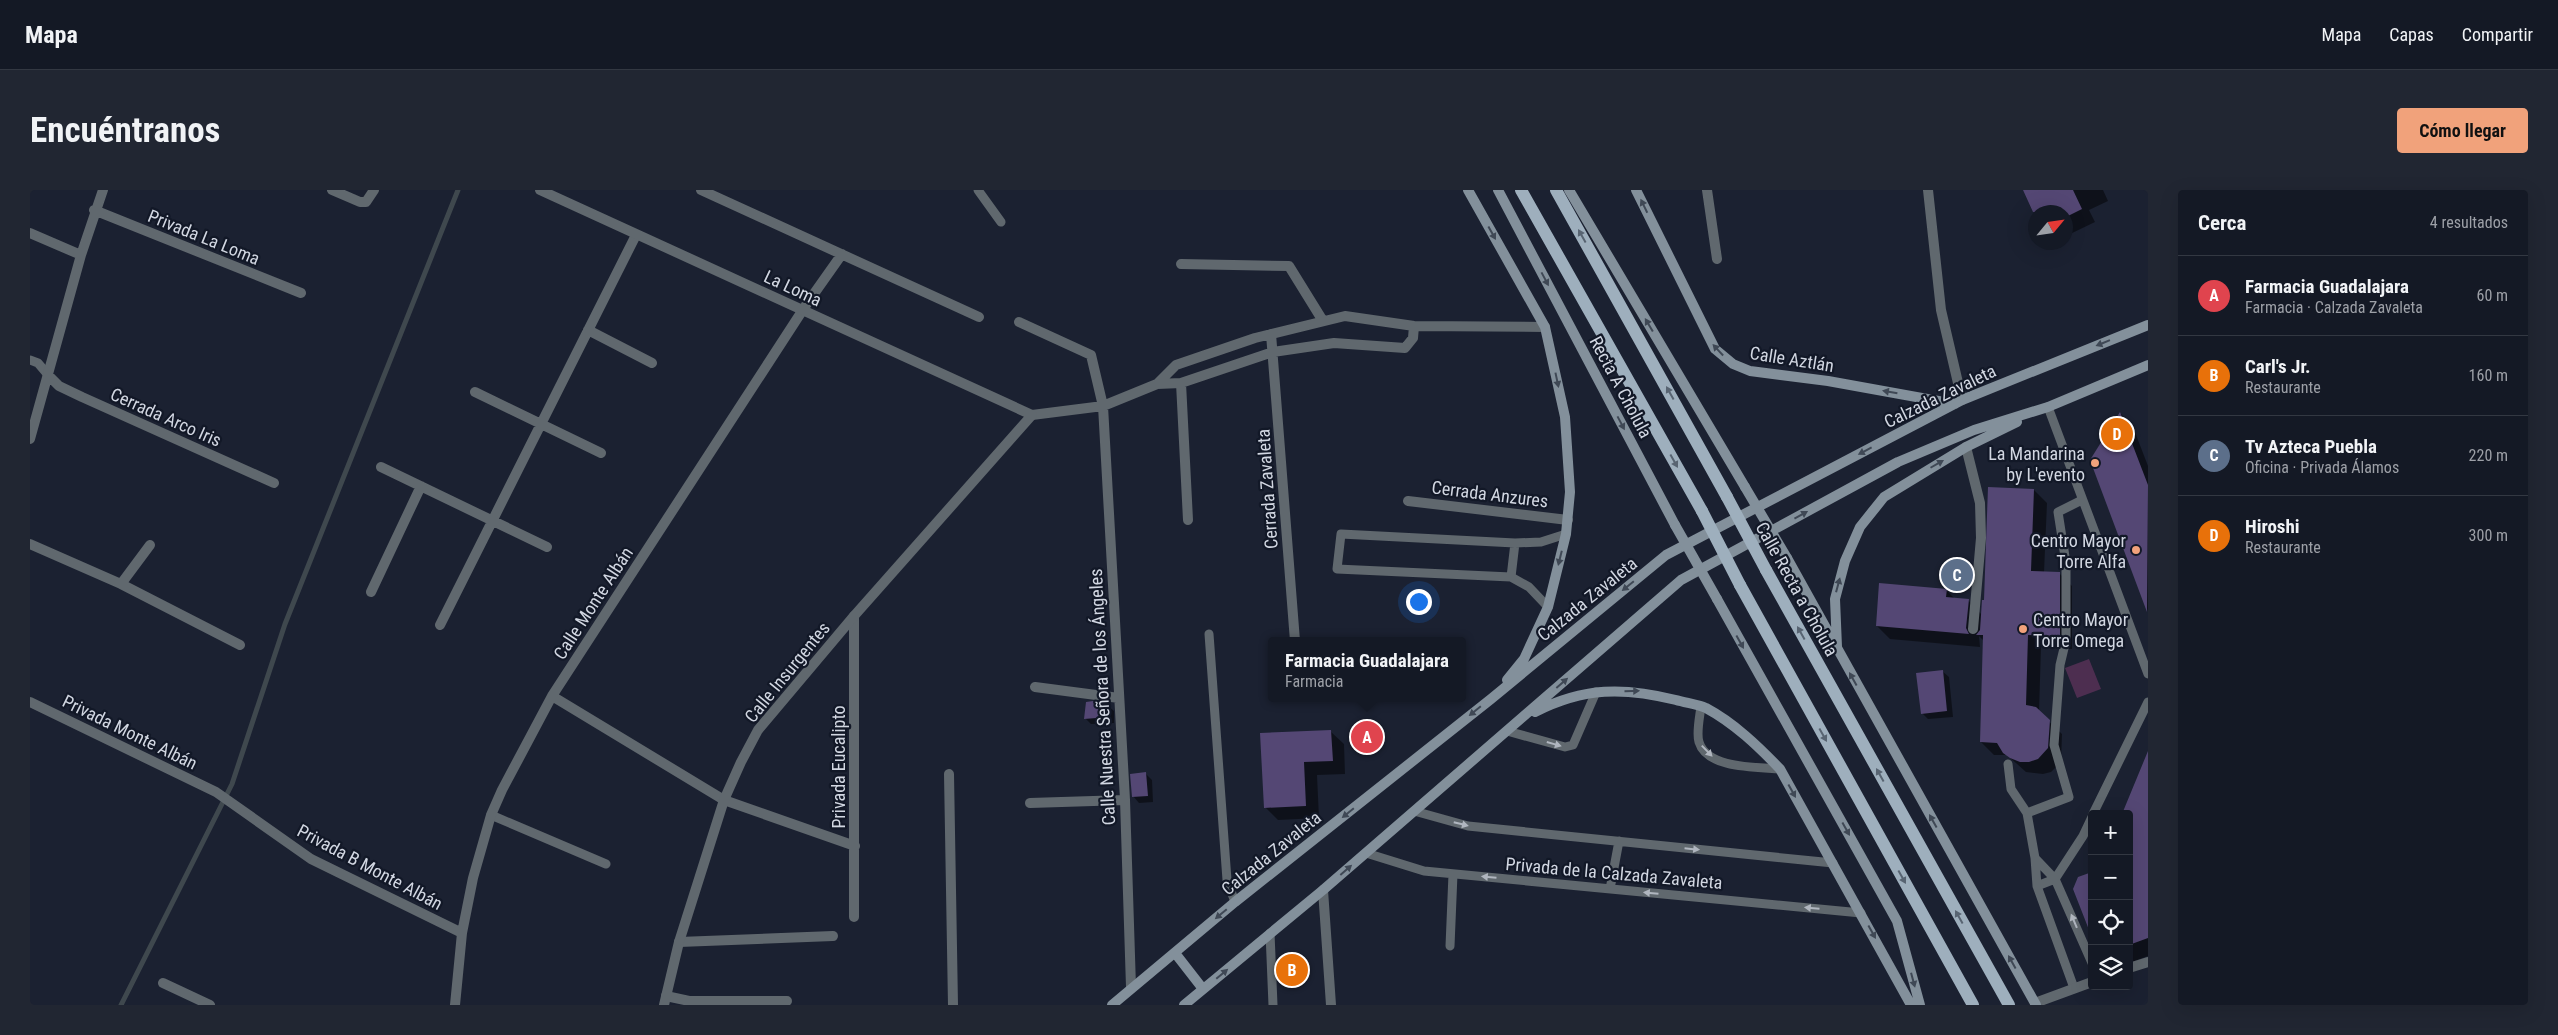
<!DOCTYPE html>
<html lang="es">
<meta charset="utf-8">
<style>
body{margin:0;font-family:"Roboto Condensed",sans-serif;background:#212632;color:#f1f3f6}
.controls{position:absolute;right:15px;bottom:15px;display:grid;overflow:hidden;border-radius:5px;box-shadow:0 5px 20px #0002}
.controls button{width:45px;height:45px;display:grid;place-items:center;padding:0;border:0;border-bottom:1px solid #333842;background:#141925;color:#f1f3f6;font:25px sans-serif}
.compass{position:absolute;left:1998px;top:15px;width:45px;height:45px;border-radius:50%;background:#141925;box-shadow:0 5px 20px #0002;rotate:61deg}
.you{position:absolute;left:1388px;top:411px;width:18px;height:18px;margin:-12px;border:4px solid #fff;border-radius:50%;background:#1a73e8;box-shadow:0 0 0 8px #1a73e833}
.badge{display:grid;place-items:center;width:32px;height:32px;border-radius:50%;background:#f1a27b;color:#fff;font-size:16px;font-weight:700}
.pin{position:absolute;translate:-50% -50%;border:2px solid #fff;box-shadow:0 1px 5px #0006}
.popup{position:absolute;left:1238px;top:447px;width:198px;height:65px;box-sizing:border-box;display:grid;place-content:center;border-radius:5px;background:#141925;filter:drop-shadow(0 1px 4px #0005);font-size:16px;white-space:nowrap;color:#9da0a7}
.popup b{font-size:19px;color:#f1f3f6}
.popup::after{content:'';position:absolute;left:50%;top:100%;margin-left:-10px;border:10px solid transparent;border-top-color:#141925}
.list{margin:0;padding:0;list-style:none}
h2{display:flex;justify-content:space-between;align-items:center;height:65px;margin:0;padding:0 20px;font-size:21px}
h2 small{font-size:16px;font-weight:400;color:#9da0a7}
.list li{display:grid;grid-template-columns:32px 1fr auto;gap:15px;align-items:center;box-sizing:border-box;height:80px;padding:0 20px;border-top:1px solid #333842}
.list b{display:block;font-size:19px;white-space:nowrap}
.list p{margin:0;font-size:16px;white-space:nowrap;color:#9da0a7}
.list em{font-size:16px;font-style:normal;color:#9da0a7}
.icon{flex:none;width:28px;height:28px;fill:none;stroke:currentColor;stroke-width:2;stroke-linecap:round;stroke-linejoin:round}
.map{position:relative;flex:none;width:2118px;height:815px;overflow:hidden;border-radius:5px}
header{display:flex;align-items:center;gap:30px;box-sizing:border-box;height:70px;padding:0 25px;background:#141925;border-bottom:1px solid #333842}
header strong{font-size:24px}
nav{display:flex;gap:28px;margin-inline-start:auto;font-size:18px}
.intro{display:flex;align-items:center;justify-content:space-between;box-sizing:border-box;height:120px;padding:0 30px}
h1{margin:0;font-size:35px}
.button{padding:12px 22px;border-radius:5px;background:#f1a27b;color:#111;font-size:18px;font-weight:700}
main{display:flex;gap:30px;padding:0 30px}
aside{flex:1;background:#141925;border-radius:5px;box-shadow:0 5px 20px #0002}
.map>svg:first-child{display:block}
.green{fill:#4d2e50}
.shadow{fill:#0007}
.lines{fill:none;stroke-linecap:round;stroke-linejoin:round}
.stream{stroke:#3f484e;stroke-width:5}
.building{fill:#544774}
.service{stroke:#60686e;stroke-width:9}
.minor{stroke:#60686e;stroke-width:10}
.tertiary{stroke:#60686e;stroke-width:10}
.secondary{stroke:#83909b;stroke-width:10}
.primary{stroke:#9eafbd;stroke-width:12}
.secondary-bridge{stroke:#83909b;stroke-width:10}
.primary-bridge{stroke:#9eafbd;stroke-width:12}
.oneway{fill:#3f4855}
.oneway2{fill:#586472}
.oneway3{fill:#b0b6bf}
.poi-dot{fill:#f1a27b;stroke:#121827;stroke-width:2}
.labels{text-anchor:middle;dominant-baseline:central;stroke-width:4.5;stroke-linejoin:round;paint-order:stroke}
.street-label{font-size:18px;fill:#d2d7e2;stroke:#121827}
.poi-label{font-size:18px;fill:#d2d7e2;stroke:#121827;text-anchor:end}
</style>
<header>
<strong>Mapa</strong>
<nav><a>Mapa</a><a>Capas</a><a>Compartir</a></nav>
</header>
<div class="intro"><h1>Encuéntranos</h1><a class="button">Cómo llegar</a></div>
<main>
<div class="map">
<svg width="2118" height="815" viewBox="0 0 2118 815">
<rect width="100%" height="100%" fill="#1b2131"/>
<path class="green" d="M 2059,469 L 2071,499 L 2047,508 L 2035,478 Z"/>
<path class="shadow" d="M 1994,0 L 2073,0 L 2078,11 L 2059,20 L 2065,32 L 2036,46 L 2036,22 L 2006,24 Z
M 2091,224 L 2103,237 L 2118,276 L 2118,421 L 2061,270 Z
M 2004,300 L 2017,313 L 2014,383 L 2029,383 L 2042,396 L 2042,459 L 2011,457 L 2009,522 L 2032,544 L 2031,572 L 2021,582 L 2013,584 L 1996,582 L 1977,565 L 1964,565 L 1951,552 L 1954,451 L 1949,446 L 1950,457 L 1860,449 L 1847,436 L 1916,400 L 1925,409 L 1938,410 L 1952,425 Z
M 1912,481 L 1919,487 L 1923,527 L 1898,529 L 1892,523 Z
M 1077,515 L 1084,521 L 1084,533 L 1061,534 L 1055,528 Z
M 1300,541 L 1314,554 L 1315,584 L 1287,585 L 1289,628 L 1248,630 L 1235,617 Z
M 2118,564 L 2118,766 L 2099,773 L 2099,624 Z
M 1116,584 L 1122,590 L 1123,612 L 1109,613 L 1103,606 Z"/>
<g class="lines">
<path class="stream" d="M 91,815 L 202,594 L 255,434 L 428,0"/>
</g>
<path class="building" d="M 1993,0 L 2043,0 L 2052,19 L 2036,27 L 2036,22 L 2003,22 Z
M 2090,222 L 2118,295 L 2117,422 L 2060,270 Z
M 1958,297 L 2004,299 L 2001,381 L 2030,382 L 2030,446 L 1998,445 L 1996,515 L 2006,517 L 2020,530 L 2018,558 L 2008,569 L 1999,572 L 1990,572 L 1980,568 L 1973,563 L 1967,553 L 1950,552 L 1953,445 L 1946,445 L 1950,440 L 1952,410 L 1954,410 Z
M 1849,393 L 1917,399 L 1916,407 L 1939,409 L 1936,438 L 1939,444 L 1846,436 Z
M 1913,480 L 1917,521 L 1891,524 L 1886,483 Z
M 1063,511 L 1078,513 L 1079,527 L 1054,529 L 1056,512 Z
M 1301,540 L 1303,571 L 1274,572 L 1276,616 L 1234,618 L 1230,543 Z
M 2118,561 L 2118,748 L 2099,755 L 2099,624 L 2092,624 Z
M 1116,582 L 1118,606 L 1102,607 L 1100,584 Z
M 2062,682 L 2062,745 L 2061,745 L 2043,699 L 2048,687 Z"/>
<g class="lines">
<path class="service" d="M 948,0 L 971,32
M 0,170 L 8,173 L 19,186
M 2018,217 L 2118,484
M 1481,387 L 1485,353
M 1518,417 L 1499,397 L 1481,387 L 1307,379 L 1311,344 L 1485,353 L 1511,352 L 1536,344
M 1179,444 L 1197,690 L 1205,712
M 1671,516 C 1670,526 1666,543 1669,552 C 1677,579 1727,577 1750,579
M 1477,541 L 1535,557 L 1543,555 L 1566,502
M 1978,574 L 1981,599 L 1997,623 L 2005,668 L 2007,696 L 2044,798
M 1384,621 L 1438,636 L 1803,673
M 1997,623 L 2039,607 L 2024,555 L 2030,475 L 2036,450 L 2036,373 L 2028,322 L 2052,310
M 2063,624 L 2118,512
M 461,625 L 576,674
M 1336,663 L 1394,681 L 1831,723
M 2005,668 L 2025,689 L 2062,773
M 2007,696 L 2025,689 L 2053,646 L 2062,627
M 1580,699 L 1589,651
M 1240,743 L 1243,815
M 1420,756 L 1423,684"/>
<path class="minor" d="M 302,0 L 330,12 L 336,12 L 344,0
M 671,0 L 949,127
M 1677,0 L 1687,69
M 1898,0 L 1911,120 L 1932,210
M 64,20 L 271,103
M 0,43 L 51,65
M 1151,74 L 1259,76 L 1293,131
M 989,132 L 1061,165 L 1073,216 L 1095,610 L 1101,797
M 558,140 L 622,173
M 1241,144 L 1265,451
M 19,186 L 29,196 L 52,207 L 244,293
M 1151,193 L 1158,330
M 1127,194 L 1146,175 L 1225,148 L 1315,126 L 1384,136 L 1515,137
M 445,202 L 571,263
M 1002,225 L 1073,216 L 1127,194 L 1151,193 L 1243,162 L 1304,153 L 1375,158 L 1383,148 L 1384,136
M 0,249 L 51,65 L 73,0
M 1936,257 L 1950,313 L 1951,348 L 1943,439
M 351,277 L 517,357
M 1378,311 L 1538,330
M 0,354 L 91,394 L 120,355
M 91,394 L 210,455
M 341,402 L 391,296
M 410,435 L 606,45
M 1005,497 L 1089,508
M 522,506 L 694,610 L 825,656
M 0,512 L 186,602 L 281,669 L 432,743
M 919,584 L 923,815
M 1000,613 L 1095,610
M 1293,700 L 1301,815
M 824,727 L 824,426
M 649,752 L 803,746
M 2099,778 L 2118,772
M 133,793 L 180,815
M 636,806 L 659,811 L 757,811
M 2005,813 L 2062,792
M 425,815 L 432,743 L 443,688 L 461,625 L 472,600 L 522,506 L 776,115 L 812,64"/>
<path class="tertiary" d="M 510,0 L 1002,225 L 824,426 L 728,540 L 711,572 L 694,610 L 649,752 L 634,815"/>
<path class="secondary" d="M 1438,0 L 1515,137 L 1535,227 L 1540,302 L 1536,344 L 1518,417 L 1494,469 L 1477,490
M 1468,0 L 1645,335
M 1539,0 L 1715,297
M 1606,0 L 1685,159 L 1703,174 L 1720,181 L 1798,191 L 1925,214
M 1757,368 L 2006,815
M 1687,409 L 1867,731 L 1890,815
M 1807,457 L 1805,409 L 1815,371 L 1830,337 L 1854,307 L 1936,257 L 1987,232
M 1505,522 C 1554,497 1594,497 1646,510 C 1656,513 1667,514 1676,518 C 1704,533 1728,556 1750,579 L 1881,815
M 1145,763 L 1173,799
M 1082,815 L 1205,712 L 1461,509 L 1636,365 L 1932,210 L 2118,135
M 1154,815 L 1293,700 L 1651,390 L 1868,272 L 1944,240 L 2018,217 L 2118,175"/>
<path class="primary" d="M 1491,0 L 1672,321
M 1526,0 L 1697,307
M 1736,380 L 1979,815
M 1710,395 L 1943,815"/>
<path class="secondary-bridge" d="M 1715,297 L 1757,368
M 1645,335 L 1687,409"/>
<path class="primary-bridge" d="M 1697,307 L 1736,380
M 1672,321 L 1710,395"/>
</g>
<defs><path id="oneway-solid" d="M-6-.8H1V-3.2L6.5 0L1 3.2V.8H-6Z" transform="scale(1.25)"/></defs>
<g class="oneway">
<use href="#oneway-solid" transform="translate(1614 16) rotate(-116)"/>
<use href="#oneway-solid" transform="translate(1462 43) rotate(61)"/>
<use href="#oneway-solid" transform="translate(1515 89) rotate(62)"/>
<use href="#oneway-solid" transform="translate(1619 135) rotate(-121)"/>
<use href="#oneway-solid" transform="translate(2073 153) rotate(158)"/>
<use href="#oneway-solid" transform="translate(1688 160) rotate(-133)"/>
<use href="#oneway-solid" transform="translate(1527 190) rotate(78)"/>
<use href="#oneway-solid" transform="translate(1860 202) rotate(-170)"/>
<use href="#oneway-solid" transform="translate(1591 233) rotate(62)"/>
<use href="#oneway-solid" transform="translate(1835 261) rotate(152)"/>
<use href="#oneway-solid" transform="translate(1907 274) rotate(-30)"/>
<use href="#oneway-solid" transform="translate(1771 325) rotate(-29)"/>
<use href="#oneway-solid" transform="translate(1530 368) rotate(104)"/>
<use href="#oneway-solid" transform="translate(1808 395) rotate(-75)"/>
<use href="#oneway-solid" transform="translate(1598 396) rotate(141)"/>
<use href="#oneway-solid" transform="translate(1710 452) rotate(61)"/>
<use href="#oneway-solid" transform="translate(1823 489) rotate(-119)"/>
<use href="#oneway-solid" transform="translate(1532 493) rotate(-41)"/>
<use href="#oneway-solid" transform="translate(1602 501) rotate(-1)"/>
<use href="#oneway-solid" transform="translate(1445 521) rotate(141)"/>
<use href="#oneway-solid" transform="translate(1762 601) rotate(61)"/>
<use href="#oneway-solid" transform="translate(1318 623) rotate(141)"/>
<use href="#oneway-solid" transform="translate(1903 631) rotate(-119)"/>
<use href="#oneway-solid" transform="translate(1816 639) rotate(61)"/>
<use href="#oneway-solid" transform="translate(1316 680) rotate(-41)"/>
<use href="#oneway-solid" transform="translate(1191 724) rotate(140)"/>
<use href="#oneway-solid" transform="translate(1842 742) rotate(61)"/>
<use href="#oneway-solid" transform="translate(1982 772) rotate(-119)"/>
<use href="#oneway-solid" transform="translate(1192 784) rotate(-40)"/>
<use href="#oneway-solid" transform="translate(1883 790) rotate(75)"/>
</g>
<g class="oneway2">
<use href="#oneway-solid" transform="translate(1552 46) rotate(-119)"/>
<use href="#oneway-solid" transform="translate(1640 203) rotate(-119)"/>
<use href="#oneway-solid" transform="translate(1644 271) rotate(61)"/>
<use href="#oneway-solid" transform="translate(1771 443) rotate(-119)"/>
<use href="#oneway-solid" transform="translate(1793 545) rotate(61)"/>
<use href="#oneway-solid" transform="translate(1850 585) rotate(-119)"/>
<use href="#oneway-solid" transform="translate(1872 687) rotate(61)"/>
<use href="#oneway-solid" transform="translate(1929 727) rotate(-119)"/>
</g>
<g class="oneway3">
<use href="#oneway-solid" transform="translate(1524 554) rotate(16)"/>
<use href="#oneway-solid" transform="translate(1677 561) rotate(46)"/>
<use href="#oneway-solid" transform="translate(1431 634) rotate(14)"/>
<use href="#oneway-solid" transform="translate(1662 659) rotate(6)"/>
<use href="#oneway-solid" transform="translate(1459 687) rotate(-175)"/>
<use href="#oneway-solid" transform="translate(1621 703) rotate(-175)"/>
<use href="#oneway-solid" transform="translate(1782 718) rotate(-175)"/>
<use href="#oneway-solid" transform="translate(2044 731) rotate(-113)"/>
</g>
<g class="poi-dot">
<circle cx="2065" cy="273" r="5"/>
<circle cx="2106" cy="360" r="5"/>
<circle cx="1993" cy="439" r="5"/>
</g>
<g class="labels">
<g class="street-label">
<text transform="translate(174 47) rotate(22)">Privada La Loma</text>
<text transform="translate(763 98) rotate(25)">La Loma</text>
<text transform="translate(1762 169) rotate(9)">Calle Aztlán</text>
<text transform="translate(1591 197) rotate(62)">Recta A Cholula</text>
<text transform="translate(1910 206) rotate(-26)">Calzada Zavaleta</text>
<text transform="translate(136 227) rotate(24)">Cerrada Arco Iris</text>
<text transform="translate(1237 299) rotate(-94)">Cerrada Zavaleta</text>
<text transform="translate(1460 304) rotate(7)">Cerrada Anzures</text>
<text transform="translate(1767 399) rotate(61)">Calle Recta a Cholula</text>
<text transform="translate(1557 409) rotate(-39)">Calzada Zavaleta</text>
<text transform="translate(563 413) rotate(-57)">Calle Monte Albán</text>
<text transform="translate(757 482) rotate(-51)">Calle Insurgentes</text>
<text transform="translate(1072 507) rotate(-93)">Calle Nuestra Señora de los Ángeles</text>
<text transform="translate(100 542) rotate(26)">Privada Monte Albán</text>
<text transform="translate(808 577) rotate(-90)">Privada Eucalipto</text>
<text transform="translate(1241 663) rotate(-39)">Calzada Zavaleta</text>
<text transform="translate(340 677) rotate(28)">Privada B Monte Albán</text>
<text transform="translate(1584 683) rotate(5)">Privada de la Calzada Zavaleta</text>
</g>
<g class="poi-label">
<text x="2055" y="263">La Mandarina<tspan x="2055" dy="21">by L'evento</tspan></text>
<text x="2096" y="350">Centro Mayor<tspan x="2096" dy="21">Torre Alfa</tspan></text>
<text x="2003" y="429" text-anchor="start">Centro Mayor<tspan x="2003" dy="21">Torre Omega</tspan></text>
</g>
</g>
</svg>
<div class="controls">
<button>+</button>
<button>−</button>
<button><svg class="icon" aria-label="locate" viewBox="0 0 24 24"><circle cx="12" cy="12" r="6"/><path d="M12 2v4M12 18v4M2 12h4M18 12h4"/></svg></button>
<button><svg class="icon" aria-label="layers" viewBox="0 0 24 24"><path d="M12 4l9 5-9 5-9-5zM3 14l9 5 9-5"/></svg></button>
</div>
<svg class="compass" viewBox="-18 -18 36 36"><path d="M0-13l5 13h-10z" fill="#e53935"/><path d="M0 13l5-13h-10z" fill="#9da0a7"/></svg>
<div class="you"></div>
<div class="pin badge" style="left:1337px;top:547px;background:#e0444e">A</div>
<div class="popup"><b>Farmacia Guadalajara</b>Farmacia</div>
<div class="pin badge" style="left:1262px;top:780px;background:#e8710a">B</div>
<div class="pin badge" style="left:1927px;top:385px;background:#5c6f8a">C</div>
<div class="pin badge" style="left:2087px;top:244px;background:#e8710a">D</div>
</div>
<aside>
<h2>Cerca<small>4 resultados</small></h2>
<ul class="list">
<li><span class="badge" style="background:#e0444e">A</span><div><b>Farmacia Guadalajara</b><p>Farmacia · Calzada Zavaleta</p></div><em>60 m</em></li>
<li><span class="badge" style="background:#e8710a">B</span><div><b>Carl's Jr.</b><p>Restaurante</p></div><em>160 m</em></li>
<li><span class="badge" style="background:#5c6f8a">C</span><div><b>Tv Azteca Puebla</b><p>Oficina · Privada Álamos</p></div><em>220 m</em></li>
<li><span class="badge" style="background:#e8710a">D</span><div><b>Hiroshi</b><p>Restaurante</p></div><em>300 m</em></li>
</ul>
</aside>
</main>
